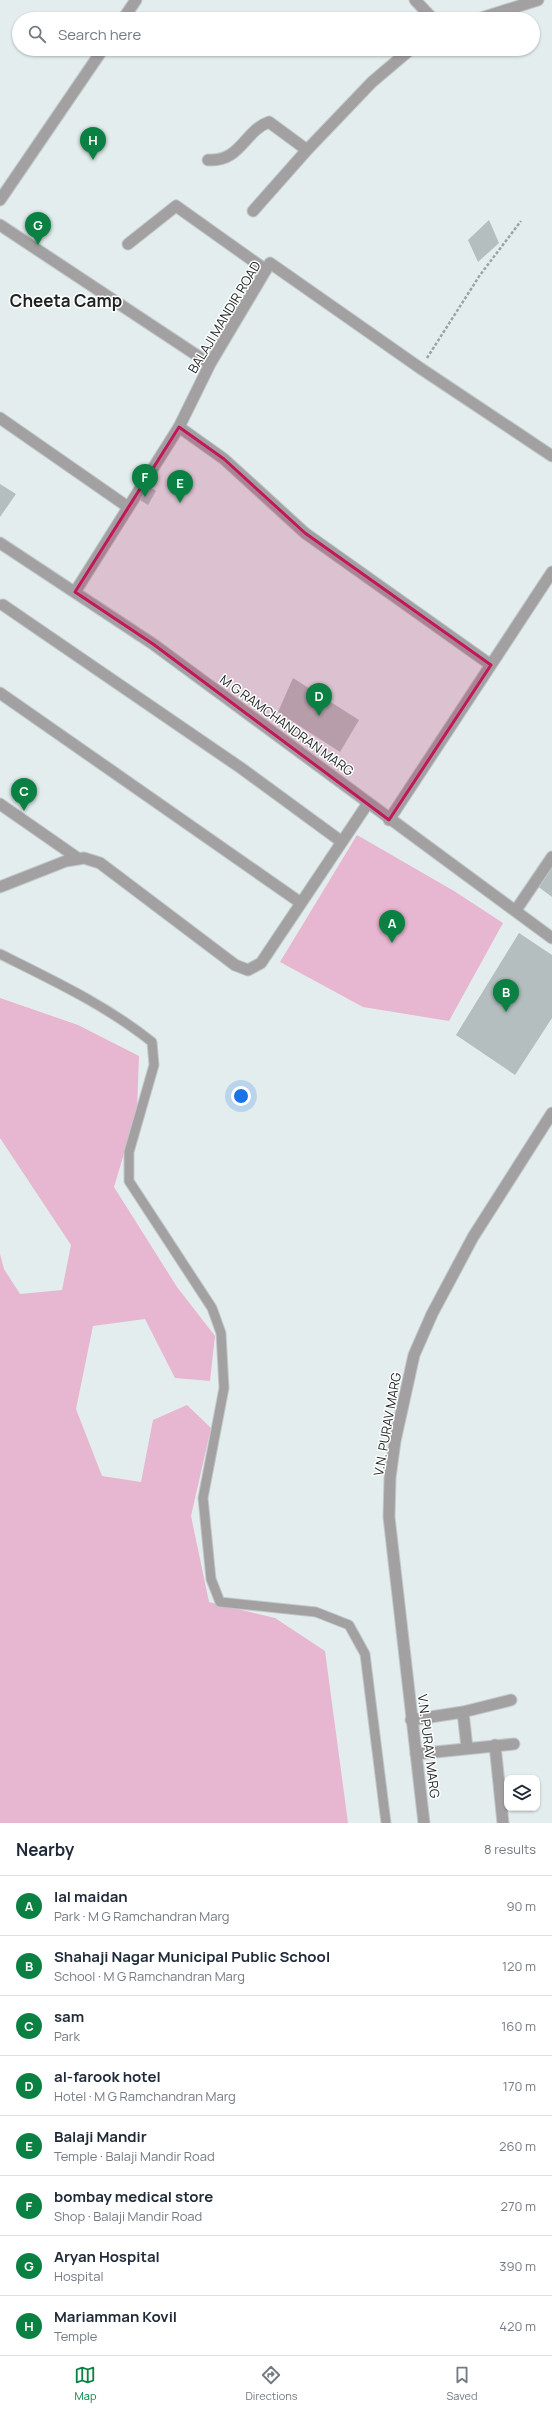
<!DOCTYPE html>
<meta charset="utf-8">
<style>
body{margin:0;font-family:Manrope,sans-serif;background:#f2f2f3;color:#1f2937}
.controls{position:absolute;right:12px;bottom:12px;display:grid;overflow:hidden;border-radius:8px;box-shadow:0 1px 3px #0004}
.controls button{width:36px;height:36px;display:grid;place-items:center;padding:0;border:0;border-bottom:1px solid #e0e1e3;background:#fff;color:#1f2937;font:20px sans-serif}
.you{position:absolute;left:241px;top:1096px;width:14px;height:14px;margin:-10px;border:3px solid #fff;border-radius:50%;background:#1a73e8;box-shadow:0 0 0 6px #1a73e833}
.badge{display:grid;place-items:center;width:26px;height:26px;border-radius:50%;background:#0b8043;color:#fff;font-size:13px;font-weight:700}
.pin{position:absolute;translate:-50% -33px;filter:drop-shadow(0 1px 2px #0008)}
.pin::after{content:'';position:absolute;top:21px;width:14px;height:12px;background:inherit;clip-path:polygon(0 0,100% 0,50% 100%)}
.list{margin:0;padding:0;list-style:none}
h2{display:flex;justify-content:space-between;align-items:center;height:52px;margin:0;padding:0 16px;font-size:17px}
h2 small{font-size:13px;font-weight:400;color:#747a83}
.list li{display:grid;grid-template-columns:26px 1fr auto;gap:12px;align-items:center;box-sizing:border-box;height:60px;padding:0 16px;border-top:1px solid #e0e1e3}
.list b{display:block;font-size:15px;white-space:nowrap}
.list p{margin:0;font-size:13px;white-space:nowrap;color:#747a83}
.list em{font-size:13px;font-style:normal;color:#747a83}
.icon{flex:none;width:22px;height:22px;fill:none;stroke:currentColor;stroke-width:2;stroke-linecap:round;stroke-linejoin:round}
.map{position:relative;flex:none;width:552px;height:1823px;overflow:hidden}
.search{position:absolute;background:#fff;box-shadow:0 1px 3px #0004;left:12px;right:12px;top:12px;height:44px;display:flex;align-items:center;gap:10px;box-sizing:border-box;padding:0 14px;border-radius:22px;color:#747a83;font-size:15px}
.sheet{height:532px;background:#fff}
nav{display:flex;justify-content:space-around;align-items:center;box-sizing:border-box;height:56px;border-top:1px solid #e0e1e3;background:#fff;font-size:11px;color:#747a83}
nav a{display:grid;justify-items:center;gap:2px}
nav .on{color:#0b8043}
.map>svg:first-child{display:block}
.green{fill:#e7b6d0}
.building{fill:#b4bebf}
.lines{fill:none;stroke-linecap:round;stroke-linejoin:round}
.service-casing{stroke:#c0c8c9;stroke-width:11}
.minor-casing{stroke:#c0c8c9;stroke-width:13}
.tertiary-casing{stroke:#c0c8c9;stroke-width:13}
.path{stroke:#9ba3a4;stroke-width:2.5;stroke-dasharray:3 2;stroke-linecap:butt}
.service{stroke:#a3a0a2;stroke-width:9}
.minor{stroke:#a3a0a2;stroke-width:11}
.tertiary{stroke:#a3a0a2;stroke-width:11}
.marked{fill:#c2185b;fill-opacity:0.2;stroke:#c2185b;stroke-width:3;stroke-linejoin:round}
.labels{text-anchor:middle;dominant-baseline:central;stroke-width:3;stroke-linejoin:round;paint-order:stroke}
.street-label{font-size:13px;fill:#1e2222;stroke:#fff}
.district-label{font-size:17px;font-weight:bold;fill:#1e2222;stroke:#fff}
</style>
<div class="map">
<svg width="552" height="1823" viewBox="0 0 552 1823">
<rect width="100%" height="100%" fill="#e3edee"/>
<path class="green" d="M 357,835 L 454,891 L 503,923 L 449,1021 L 363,1007 L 280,962 Z
M 0,998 L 78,1025 L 139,1056 L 137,1110 L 114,1187 L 177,1287 L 215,1336 L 210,1381 L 175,1378 L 145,1319 L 93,1326 L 76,1409 L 102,1476 L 141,1482 L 153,1420 L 187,1405 L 211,1428 L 191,1516 L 209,1602 L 275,1618 L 325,1651 L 348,1823 L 0,1823 L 0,1254 L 4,1269 L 20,1294 L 62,1290 L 71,1245 L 0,1138 Z"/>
<path class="building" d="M 489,220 L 499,243 L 478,262 L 468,240 Z
M 0,484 L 16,494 L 0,517 Z
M 148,486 L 156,491 L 148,505 L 140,500 Z
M 293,678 L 359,720 L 340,752 L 278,712 Z
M 552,865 L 552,897 L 536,885 Z
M 519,933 L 552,955 L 552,1018 L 515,1075 L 456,1035 Z"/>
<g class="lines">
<defs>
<path id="service" d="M 0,954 C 52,980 106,1005 152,1042 L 154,1065 L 129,1152 L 129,1181 L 212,1308 L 221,1333 L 224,1388 L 203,1498 L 211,1579 L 220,1602 L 316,1612 L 349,1625 L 365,1654 L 386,1823"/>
<path id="minor" d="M 415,0 L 433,19
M 123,19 L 136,0
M 478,19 L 538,0
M 208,160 C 241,162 244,131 269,122 L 307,150 L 372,82 L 411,49
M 0,200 L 103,49
M 253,211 L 307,150
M 0,225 L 210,364
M 128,244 L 176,206 L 266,270
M 0,418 L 128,507
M 179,427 L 224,459 L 305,533 L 491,665
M 75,592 L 179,427 L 210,364 L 270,263 L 420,368 L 552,456
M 3,605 L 241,768 L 342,842
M 0,693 L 301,903
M 0,804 L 79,859
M 389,820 L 552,572
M 0,887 L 66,861 L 84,858 L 100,863 L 235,965 L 248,970 L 261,963 L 368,803
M 516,910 L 552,857
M 411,1720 L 463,1712
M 495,1745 L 503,1823
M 467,1748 L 463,1712 L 511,1700
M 416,1754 L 514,1744"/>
<path id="tertiary" d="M 0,543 L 153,644 L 552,938
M 424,1823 L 389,1517 L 390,1478 L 395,1441 L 414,1355 L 432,1314 L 473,1237 L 552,1113"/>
</defs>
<use href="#service" class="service-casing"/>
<use href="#minor" class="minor-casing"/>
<use href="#tertiary" class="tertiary-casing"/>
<path class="path" d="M 427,358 L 480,275 L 521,221"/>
<use href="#service" class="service"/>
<use href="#minor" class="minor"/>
<use href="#tertiary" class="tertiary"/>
</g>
<path class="marked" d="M 179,427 L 224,459 L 305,533 L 491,665 L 389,820 L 153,644 L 75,592 Z"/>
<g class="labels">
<g class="street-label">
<text transform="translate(224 317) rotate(-59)">BALAJI MANDIR ROAD</text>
<text transform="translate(287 725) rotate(36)">M G RAMCHANDRAN MARG</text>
<text transform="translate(387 1424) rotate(-80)">V.N. PURAV MARG</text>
<text transform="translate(429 1746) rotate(83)">V.N. PURAV MARG</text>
</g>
<g class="district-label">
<text x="66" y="300">Cheeta Camp</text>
</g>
</g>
</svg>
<div class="controls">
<button><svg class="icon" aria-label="layers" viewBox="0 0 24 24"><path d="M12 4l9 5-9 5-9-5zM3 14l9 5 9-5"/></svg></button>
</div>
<div class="you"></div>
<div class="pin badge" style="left:392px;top:943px">A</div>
<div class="pin badge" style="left:506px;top:1012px">B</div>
<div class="pin badge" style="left:24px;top:811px">C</div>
<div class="pin badge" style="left:319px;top:716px">D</div>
<div class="pin badge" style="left:180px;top:503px">E</div>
<div class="pin badge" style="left:145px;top:497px">F</div>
<div class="pin badge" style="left:38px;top:245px">G</div>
<div class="pin badge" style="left:93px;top:160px">H</div>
<div class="search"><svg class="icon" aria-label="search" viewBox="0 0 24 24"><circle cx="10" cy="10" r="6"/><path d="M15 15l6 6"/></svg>Search here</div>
</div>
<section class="sheet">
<h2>Nearby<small>8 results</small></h2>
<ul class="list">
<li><span class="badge">A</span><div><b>lal maidan</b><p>Park · M G Ramchandran Marg</p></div><em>90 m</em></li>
<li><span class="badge">B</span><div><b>Shahaji Nagar Municipal Public School</b><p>School · M G Ramchandran Marg</p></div><em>120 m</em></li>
<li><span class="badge">C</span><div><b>sam</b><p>Park</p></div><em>160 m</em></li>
<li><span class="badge">D</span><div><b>al-farook hotel</b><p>Hotel · M G Ramchandran Marg</p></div><em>170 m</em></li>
<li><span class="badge">E</span><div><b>Balaji Mandir</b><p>Temple · Balaji Mandir Road</p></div><em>260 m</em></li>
<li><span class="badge">F</span><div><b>bombay medical store</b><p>Shop · Balaji Mandir Road</p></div><em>270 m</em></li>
<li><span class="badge">G</span><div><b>Aryan Hospital</b><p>Hospital</p></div><em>390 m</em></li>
<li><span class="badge">H</span><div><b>Mariamman Kovil</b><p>Temple</p></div><em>420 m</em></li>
</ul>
</section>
<nav>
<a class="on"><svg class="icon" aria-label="map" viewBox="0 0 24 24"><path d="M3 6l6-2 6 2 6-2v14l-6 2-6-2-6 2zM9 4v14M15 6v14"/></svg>Map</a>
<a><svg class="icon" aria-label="directions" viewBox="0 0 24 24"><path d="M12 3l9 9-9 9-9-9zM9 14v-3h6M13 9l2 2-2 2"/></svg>Directions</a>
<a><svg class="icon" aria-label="saved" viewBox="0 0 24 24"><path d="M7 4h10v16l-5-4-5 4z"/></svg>Saved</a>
</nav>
